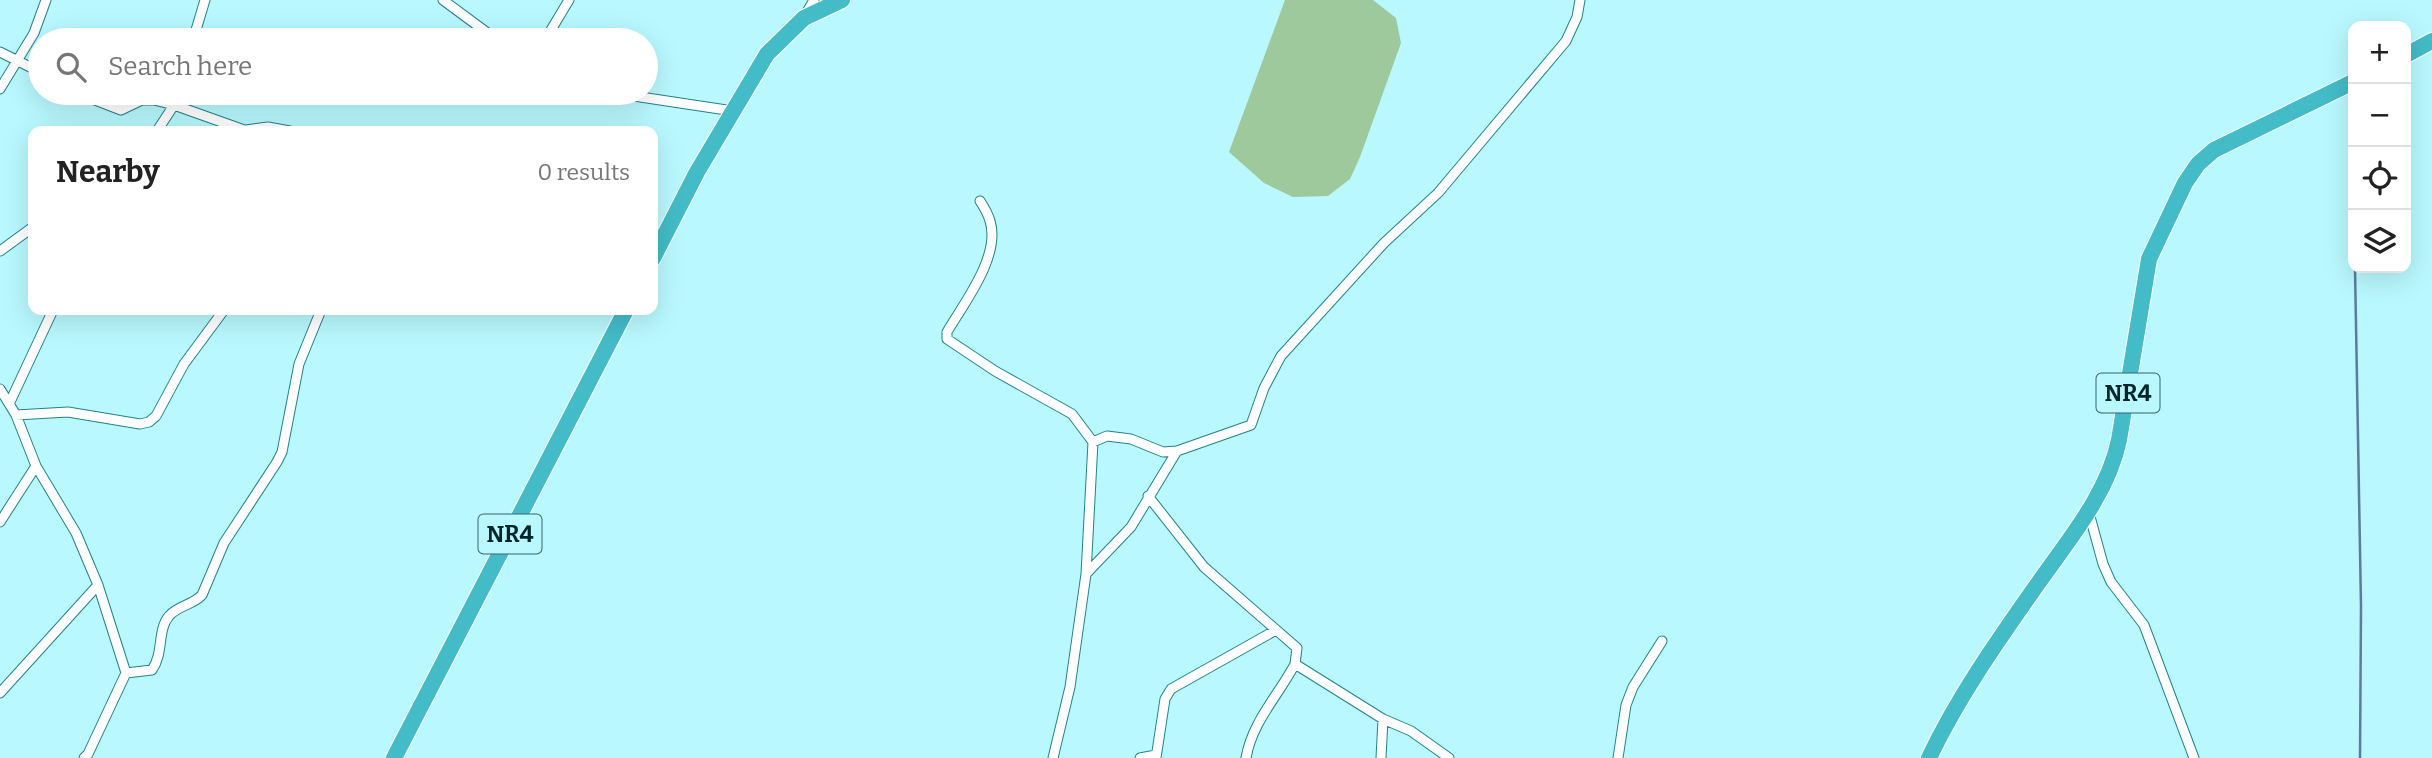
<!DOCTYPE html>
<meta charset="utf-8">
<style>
body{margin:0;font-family:Bitter,serif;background:#f6f6f6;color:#222}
.controls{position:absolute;right:21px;top:21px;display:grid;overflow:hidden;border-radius:14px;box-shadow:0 7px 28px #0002}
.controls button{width:63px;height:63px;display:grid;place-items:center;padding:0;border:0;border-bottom:2px solid #e0e0e0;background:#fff;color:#222;font:35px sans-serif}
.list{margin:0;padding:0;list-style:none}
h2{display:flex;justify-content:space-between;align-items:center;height:91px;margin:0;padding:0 28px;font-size:30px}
h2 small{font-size:23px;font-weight:400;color:#767676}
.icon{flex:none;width:38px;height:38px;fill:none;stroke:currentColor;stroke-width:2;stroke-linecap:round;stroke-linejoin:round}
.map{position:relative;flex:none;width:2432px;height:758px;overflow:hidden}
.search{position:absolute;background:#fff;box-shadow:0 7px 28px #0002;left:28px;top:28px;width:630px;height:77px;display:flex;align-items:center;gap:18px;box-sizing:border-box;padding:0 24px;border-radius:38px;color:#767676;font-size:26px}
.panel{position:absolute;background:#fff;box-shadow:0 7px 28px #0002;left:28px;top:126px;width:630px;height:189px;border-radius:14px}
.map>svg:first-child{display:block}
.green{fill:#9ec99c}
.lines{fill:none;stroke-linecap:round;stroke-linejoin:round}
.stream{stroke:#5d7aa0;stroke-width:2.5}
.street-casing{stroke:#21828b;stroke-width:11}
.highway-casing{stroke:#fff;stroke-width:18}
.street{stroke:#fff;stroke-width:9}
.highway{stroke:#43bcc7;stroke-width:16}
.labels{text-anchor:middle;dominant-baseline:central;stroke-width:5;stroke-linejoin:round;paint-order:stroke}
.shield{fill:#b8f8fe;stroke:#37656a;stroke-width:2}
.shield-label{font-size:23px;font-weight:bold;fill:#00262a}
</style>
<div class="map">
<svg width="2432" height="758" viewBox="0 0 2432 758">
<rect width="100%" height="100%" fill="#b8f8fe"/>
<path class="green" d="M 1285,0 L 1373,0 L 1396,18 L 1401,43 L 1360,157 L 1350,179 L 1328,196 L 1293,197 L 1264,183 L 1229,152 Z"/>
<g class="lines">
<path class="stream" d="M 2355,268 L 2361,606 L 2360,758"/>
<defs>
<path id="street" d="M 443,0 L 497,40
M 804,17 L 814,0
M 193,40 L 205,0
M 545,40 L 569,0
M 0,52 L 40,72
M 0,89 L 34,33 L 46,0
M 77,93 L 121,110 L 142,100 L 154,100 L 174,105 L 247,131
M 614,93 L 733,111
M 246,130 L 268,127 L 290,131
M 157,131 L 174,105 L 178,93
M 980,201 C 984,207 988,214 990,221 C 1001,256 964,303 947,332 L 947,339 L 995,371 L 1072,414 L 1093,442 L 1107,436 L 1131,439 L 1163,452 L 1177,451 L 1251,425 L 1264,388 L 1281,356 L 1384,243 L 1438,193 L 1566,41 L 1577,17 L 1580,0
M 0,251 L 33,227
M 0,389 L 16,415 L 36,466 L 76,533 L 98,585 L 126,673 L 88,754 L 84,758
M 10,402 L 53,310
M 16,415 L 68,412 L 140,424 L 149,422 L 156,416 L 184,364 L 224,310
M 1148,496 L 1204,567 L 1297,648 L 1295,664 L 1383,719 L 1411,731 L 1449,758
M 2089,513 L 2103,564 L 2111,582 L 2144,625 L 2194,758
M 0,522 L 36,466
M 1086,574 L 1093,442
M 126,673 L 152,670 C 164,653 157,630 169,616 C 177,606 193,605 202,595 L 224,543 L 277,462 L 282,452 L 299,364 L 321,310
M 0,693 L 98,585
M 1053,758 L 1070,687 L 1086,574 L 1131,527 L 1177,451
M 1140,758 L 1156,755
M 1156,758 L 1165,699 L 1171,689 L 1276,630
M 1246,758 C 1252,722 1278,696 1295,664
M 1381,758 L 1383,719
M 1618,758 L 1626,705 L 1633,687 L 1662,641"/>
<path id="highway" d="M 2406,55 L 2432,41
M 653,258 L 697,172 L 767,54 L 804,18 L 842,0
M 394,758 L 626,310
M 1929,758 C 1959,695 1999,639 2039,582 C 2070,538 2108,493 2119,440 L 2149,259 L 2185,183 L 2198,164 L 2214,150 L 2353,82"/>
</defs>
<use href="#street" class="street-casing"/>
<use href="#highway" class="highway-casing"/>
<use href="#street" class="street"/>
<use href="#highway" class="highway"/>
</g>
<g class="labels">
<g class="shield">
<rect x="2096.5" y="373.5" width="63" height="39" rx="5"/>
<rect x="478.5" y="514.5" width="63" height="39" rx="5"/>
</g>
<g class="shield-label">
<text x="2128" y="393">NR4</text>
<text x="510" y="534">NR4</text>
</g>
</g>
</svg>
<div class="controls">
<button>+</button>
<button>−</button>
<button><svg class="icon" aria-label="locate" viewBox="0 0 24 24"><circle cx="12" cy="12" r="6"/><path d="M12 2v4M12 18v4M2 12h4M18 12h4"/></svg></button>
<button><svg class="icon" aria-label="layers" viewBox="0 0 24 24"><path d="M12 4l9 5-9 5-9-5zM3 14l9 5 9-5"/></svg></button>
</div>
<div class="search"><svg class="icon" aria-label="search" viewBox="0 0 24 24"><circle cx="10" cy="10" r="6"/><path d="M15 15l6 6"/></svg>Search here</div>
<section class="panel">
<h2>Nearby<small>0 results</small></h2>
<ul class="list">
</ul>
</section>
</div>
